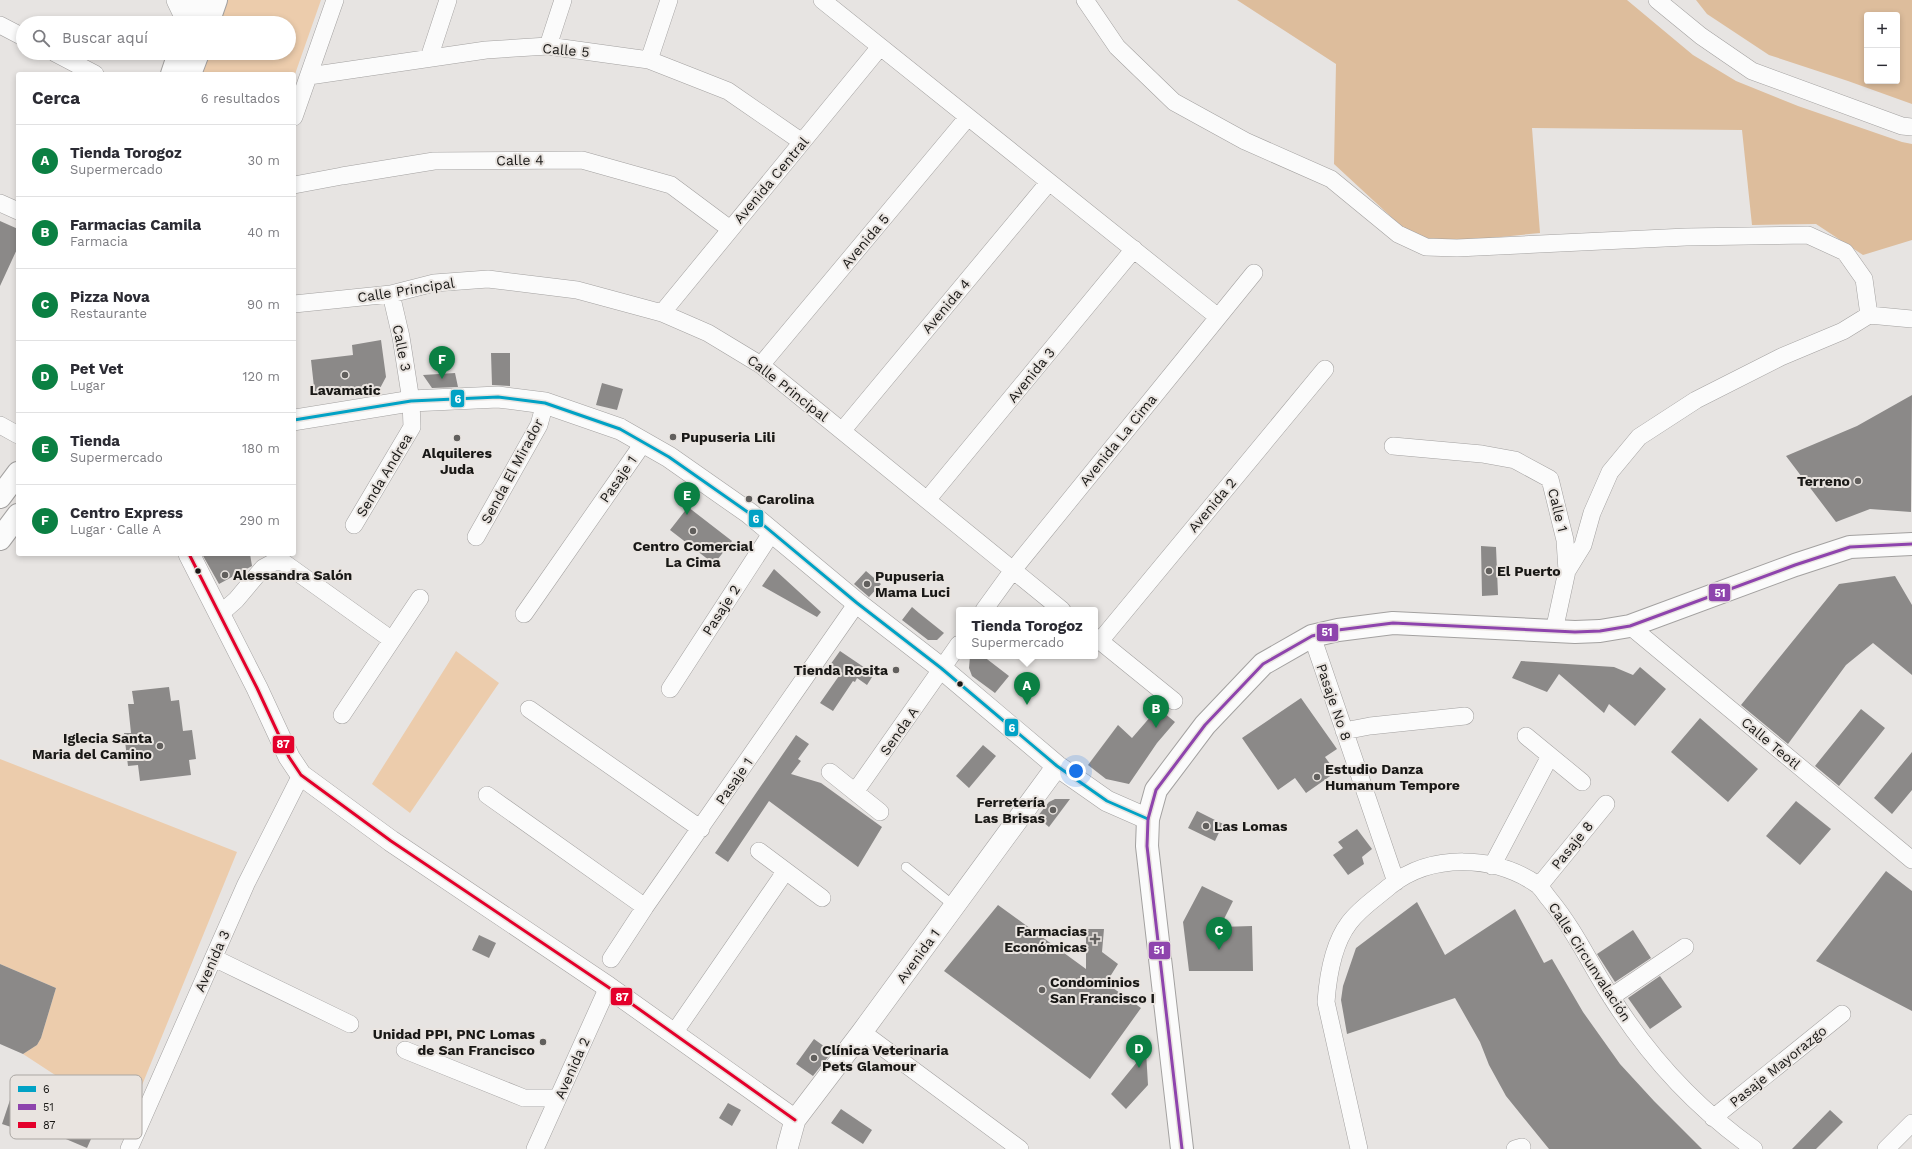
<!DOCTYPE html>
<html lang="es">
<meta charset="utf-8">
<style>
body{margin:0;font-family:"Work Sans",sans-serif;background:#f7f7f7;color:#2b2b33}
.controls{position:absolute;right:12px;top:12px;display:grid;overflow:hidden;border-radius:4px;box-shadow:0 2px 6px #0003}
.controls button{width:36px;height:36px;display:grid;place-items:center;padding:0;border:0;border-bottom:1px solid #e1e1e2;background:#fff;color:#2b2b33;font:20px sans-serif}
.you{position:absolute;left:1076px;top:771px;width:14px;height:14px;margin:-10px;border:3px solid #fff;border-radius:50%;background:#1a73e8;box-shadow:0 0 0 6px #1a73e833}
.badge{display:grid;place-items:center;width:26px;height:26px;border-radius:50%;background:#0b8043;color:#fff;font-size:13px;font-weight:700}
.pin{position:absolute;translate:-50% -33px;filter:drop-shadow(0 1px 2px #0008)}
.pin::after{content:'';position:absolute;top:21px;width:14px;height:12px;background:inherit;clip-path:polygon(0 0,100% 0,50% 100%)}
.popup{position:absolute;left:956px;top:607px;width:142px;height:52px;box-sizing:border-box;display:grid;place-content:center;border-radius:4px;background:#fff;filter:drop-shadow(0 1px 3px #0005);font-size:13px;white-space:nowrap;color:#7c7c81}
.popup b{font-size:15px;color:#2b2b33}
.popup::after{content:'';position:absolute;left:50%;top:100%;margin-left:-8px;border:8px solid transparent;border-top-color:#fff}
.list{margin:0;padding:0;list-style:none}
h2{display:flex;justify-content:space-between;align-items:center;height:52px;margin:0;padding:0 16px;font-size:17px}
h2 small{font-size:13px;font-weight:400;color:#7c7c81}
.list li{display:grid;grid-template-columns:26px 1fr auto;gap:12px;align-items:center;box-sizing:border-box;height:72px;padding:0 16px;border-top:1px solid #e1e1e2}
.list b{display:block;font-size:15px;white-space:nowrap}
.list p{margin:0;font-size:13px;white-space:nowrap;color:#7c7c81}
.list em{font-size:13px;font-style:normal;color:#7c7c81}
.icon{flex:none;width:22px;height:22px;fill:none;stroke:currentColor;stroke-width:2;stroke-linecap:round;stroke-linejoin:round}
.map{position:relative;flex:none;width:1912px;height:1149px;overflow:hidden}
.search{position:absolute;background:#fff;box-shadow:0 2px 6px #0003;left:16px;top:16px;width:280px;height:44px;display:flex;align-items:center;gap:10px;box-sizing:border-box;padding:0 14px;border-radius:22px;color:#7c7c81;font-size:15px}
.panel{position:absolute;background:#fff;box-shadow:0 2px 6px #0003;left:16px;top:72px;width:280px;height:484px;border-radius:4px}
.map>svg:first-child{display:block}
.green{fill:#ecccac}
.forest{fill:#ddbd9c;fill-rule:evenodd}
.building{fill:#8b8988}
.lines{fill:none;stroke-linecap:round;stroke-linejoin:round}
.service-casing{stroke:#a3a1a0;stroke-width:10}
.minor-casing{stroke:#a3a1a0;stroke-width:18}
.tertiary-casing{stroke:#a3a1a0;stroke-width:22}
.secondary-casing{stroke:#a3a1a0;stroke-width:24}
.trunk-casing{stroke:#a3a1a0;stroke-width:24}
.service{stroke:#fbfbfb;stroke-width:9}
.minor{stroke:#fbfbfb;stroke-width:17}
.tertiary{stroke:#fbfbfb;stroke-width:21}
.secondary{stroke:#fbfbfb;stroke-width:22}
.trunk{stroke:#fbfbfb;stroke-width:22}
.bus-1-casing{stroke:#e9e4e0;stroke-width:6}
.bus-2-casing{stroke:#e9e4e0;stroke-width:6}
.bus-3-casing{stroke:#e9e4e0;stroke-width:6}
.bus-1{stroke:#01a2c5;stroke-width:3}
.bus-2{stroke:#8e44ad;stroke-width:3}
.bus-3{stroke:#e4002b;stroke-width:3}
.poi-dot{fill:#615f5d;stroke:#e9e4e0;stroke-width:1.5}
.bus-dot{fill:#191816;stroke:#e9e4e0;stroke-width:1.5}
.labels{text-anchor:middle;dominant-baseline:central;stroke-width:4;stroke-linejoin:round;paint-order:stroke}
.street-label{font-size:14px;fill:#191816;stroke:#e9e4e0}
.poi-label{font-size:14px;font-weight:bold;fill:#191816;stroke:#e9e4e0;text-anchor:start}
.key{fill:#e9e4e0;stroke:#aba7a3;stroke-width:1}
.key-label{font-size:11px;fill:#191816}
.line-badge{stroke:#e9e4e0;stroke-width:1.5}
.badge-label{font-size:11px;text-anchor:middle;font-weight:bold;fill:#fff}
</style>
<div class="map">
<svg width="1912" height="1149" viewBox="0 0 1912 1149">
<rect width="100%" height="100%" fill="#e7e4e2"/>
<path class="green" d="M 228,0 L 321,0 L 294,77 L 294,74 L 202,74 L 209,53 L 289,53 L 289,23 L 220,23 Z
M 456,651 L 499,683 L 410,813 L 372,784 Z
M 0,759 L 237,852 L 127,1122 L 23,1054 L 37,1045 L 41,1038 L 56,988 L 0,964 Z"/>
<path class="forest" d="M 1237,0 L 1627,0 L 1693,55 L 1736,81 L 1798,106 L 1902,142 L 1912,144 L 1912,240 L 1863,255 L 1816,224 L 1752,225 L 1742,130 L 1532,128 L 1540,233 L 1430,244 L 1401,226 L 1334,164 L 1336,64 Z
M 1696,0 L 1912,0 L 1912,104 L 1848,81 L 1769,55 L 1707,14 ZM 1867,15 L 1897,15 L 1897,81 L 1867,81 Z"/>
<path class="building" d="M 0,221 L 18,229 L 18,247 L 0,286 Z
M 381,340 L 386,377 L 378,392 L 315,396 L 311,360 L 353,355 L 352,345 Z
M 491,353 L 510,353 L 510,386 L 492,385 Z
M 455,373 L 458,387 L 432,388 L 423,375 Z
M 602,383 L 623,389 L 617,410 L 596,405 Z
M 1912,395 L 1911,512 L 1870,509 L 1836,522 L 1786,456 L 1857,426 Z
M 688,507 L 732,541 L 714,564 L 670,530 Z
M 1481,546 L 1496,547 L 1498,595 L 1482,596 Z
M 202,554 L 250,554 L 252,566 L 219,584 Z
M 774,569 L 821,612 L 817,617 L 762,586 Z
M 866,571 L 881,584 L 869,597 L 854,584 Z
M 1895,576 L 1912,605 L 1912,675 L 1873,643 L 1846,665 L 1788,744 L 1741,705 L 1839,584 Z
M 912,607 L 919,613 L 944,633 L 937,640 L 928,640 L 902,620 Z
M 840,651 L 874,674 L 867,685 L 857,678 L 855,682 L 853,681 L 833,711 L 820,703 L 841,673 L 830,665 Z
M 970,656 L 983,656 L 1009,676 L 995,693 L 972,676 L 969,668 Z
M 1521,661 L 1614,667 L 1633,675 L 1640,667 L 1666,689 L 1635,726 L 1609,704 L 1604,713 L 1559,674 L 1547,692 L 1512,678 Z
M 169,687 L 171,701 L 179,700 L 183,731 L 192,730 L 196,759 L 189,760 L 191,775 L 140,781 L 138,765 L 128,766 L 124,733 L 131,733 L 128,704 L 134,704 L 132,691 Z
M 1301,698 L 1337,749 L 1325,757 L 1336,772 L 1306,793 L 1295,778 L 1278,790 L 1242,738 Z
M 1158,708 L 1175,722 L 1157,743 L 1129,784 L 1106,779 L 1088,765 L 1118,725 L 1132,738 Z
M 1861,709 L 1885,728 L 1839,786 L 1815,766 Z
M 1700,718 L 1758,769 L 1728,802 L 1671,752 Z
M 796,735 L 809,744 L 798,759 L 801,761 L 791,774 L 821,783 L 882,827 L 858,867 L 769,801 L 728,862 L 715,853 Z
M 983,745 L 996,756 L 969,788 L 956,776 Z
M 1912,752 L 1912,790 L 1892,814 L 1874,798 Z
M 1055,799 L 1070,799 L 1049,827 L 1037,817 L 1049,802 Z
M 1796,801 L 1831,829 L 1800,865 L 1766,836 Z
M 1197,811 L 1223,824 L 1215,841 L 1188,828 Z
M 1357,829 L 1372,849 L 1362,857 L 1364,864 L 1348,875 L 1333,855 L 1343,848 L 1338,842 Z
M 1886,871 L 1912,891 L 1912,1011 L 1816,961 Z
M 1202,886 L 1233,901 L 1220,927 L 1252,926 L 1253,971 L 1189,971 L 1183,922 Z
M 1417,902 L 1445,955 L 1515,909 L 1544,963 L 1552,959 L 1583,1012 L 1620,1064 L 1654,1101 L 1702,1149 L 1549,1149 L 1506,1096 L 1489,1065 L 1480,1042 L 1455,998 L 1347,1034 L 1341,1000 L 1343,986 L 1356,948 Z
M 998,905 L 1086,969 L 1086,929 L 1104,929 L 1102,952 L 1118,964 L 1106,983 L 1141,1008 L 1090,1079 L 944,971 Z
M 1633,930 L 1651,958 L 1615,982 L 1597,954 Z
M 479,935 L 496,943 L 489,958 L 472,950 Z
M 0,964 L 56,988 L 41,1038 L 37,1045 L 23,1054 L 0,1044 Z
M 1660,976 L 1682,1007 L 1650,1029 L 1628,998 Z
M 814,1039 L 832,1052 L 813,1076 L 796,1064 Z
M 1146,1051 L 1148,1085 L 1126,1109 L 1111,1094 Z
M 10,1100 L 23,1105 L 14,1128 L 2,1124 Z
M 59,1102 L 73,1108 L 72,1110 L 99,1121 L 87,1148 L 47,1131 Z
M 728,1103 L 741,1110 L 732,1126 L 719,1118 Z
M 841,1109 L 872,1130 L 863,1144 L 831,1123 Z
M 1830,1110 L 1843,1122 L 1816,1149 L 1792,1149 Z"/>
<g class="lines">
<defs>
<path id="service" d="M 906,867 L 954,906"/>
<path id="minor" d="M 822,0 L 1218,317
M 1085,0 L 1117,47 L 1174,102 L 1245,141 L 1331,179 L 1398,234 L 1426,247 L 1457,248 L 1686,237 L 1808,235 L 1845,252 L 1864,279 L 1869,315
M 1657,0 L 1701,36 L 1752,71 L 1902,126 L 1912,127
M 0,25 L 23,37
M 548,46 L 563,0
M 55,53 L 95,74
M 429,58 L 448,0
M 649,60 L 669,0
M 309,76 L 486,50 L 548,46 L 649,60 L 728,91 L 802,142
M 294,117 L 335,0
M 294,185 L 342,176 L 434,161 L 582,160 L 671,185 L 730,229
M 0,203 L 18,211
M 294,304 L 391,294 L 434,283 L 488,279 L 577,290 L 662,313 L 708,333 L 761,365 L 1062,610
M 662,313 L 880,47
M 761,365 L 968,117
M 0,425 L 18,435
M 842,431 L 1049,182
M 1393,446 L 1482,454 L 1515,460 L 1550,479 L 1565,540 L 1567,571 L 1554,631
M 927,500 L 1134,249
M 354,525 L 412,427 L 411,401 L 401,337 L 391,294
M 476,537 L 539,425 L 545,403
M 1567,571 L 1583,545 L 1592,513 L 1610,472 L 1639,437 L 1696,400 L 1781,357 L 1843,331 L 1869,315 L 1912,319
M 984,610 L 1013,570 L 1254,273
M 220,614 L 236,600 L 263,568 L 274,562 L 283,562 L 392,640
M 524,614 L 644,442
M 1630,626 L 1912,860
M 1312,636 L 1396,882
M 1095,637 L 1174,701
M 1100,641 L 1325,369
M 670,689 L 772,532
M 529,709 L 701,829
M 342,715 L 420,598
M 1344,731 L 1370,726 L 1465,716
M 1526,736 L 1582,782
M 830,772 L 880,812
M 855,792 L 959,644
M 487,795 L 645,907
M 759,851 L 822,898
M 1492,866 L 1550,756
M 1539,886 L 1606,804
M 214,958 L 350,1024
M 611,959 L 645,907 L 857,603
M 1611,997 L 1685,947
M 862,1032 L 1020,1149
M 674,1033 L 785,872
M 405,1050 L 524,1098 L 558,1098
M 1713,1118 L 1842,1014
M 129,1149 L 246,884 L 301,775
M 535,1149 L 608,987
M 1359,1149 L 1326,1002 C 1328,975 1333,944 1349,923 C 1360,908 1376,898 1390,886 C 1431,853 1495,855 1538,885 C 1542,889 1546,895 1550,900 C 1574,929 1590,964 1610,995 C 1648,1056 1696,1108 1754,1149
M 1515,1149 L 1522,1147
M 1886,1149 L 1912,1123"/>
<path id="tertiary" d="M 177,0 L 188,23
M 294,420 L 411,401 L 498,397 L 545,403 L 620,429 L 669,457 L 749,513 L 857,603 L 941,668 L 1057,766 L 1107,801 L 1148,819
M 189,554 L 257,688 L 289,757 L 301,775 L 391,841 L 608,987 L 795,1120
M 787,1149 L 795,1120 L 862,1032 L 1057,766"/>
<path id="secondary" d="M 1182,1149 L 1147,846 L 1148,819 L 1156,790 L 1205,725 L 1263,664 L 1312,636 L 1338,630 L 1393,623 L 1575,632 L 1600,631 L 1630,626 L 1795,565 L 1850,547 L 1912,544"/>
<path id="trunk" d="M 188,23 L 196,0
M 208,23 L 216,0
M 172,74 L 179,53
M 190,74 L 198,53
M 0,497 L 18,473
M 0,539 L 18,515"/>
</defs>
<use href="#service" class="service-casing"/>
<use href="#minor" class="minor-casing"/>
<use href="#tertiary" class="tertiary-casing"/>
<use href="#secondary" class="secondary-casing"/>
<use href="#trunk" class="trunk-casing"/>
<use href="#service" class="service"/>
<use href="#minor" class="minor"/>
<use href="#tertiary" class="tertiary"/>
<use href="#secondary" class="secondary"/>
<use href="#trunk" class="trunk"/>
<defs>
<path id="bus-1" d="M 294,420 L 411,401 L 498,397 L 545,403 L 620,429 L 669,457 L 749,513 L 857,603 L 941,668 L 1057,766 L 1107,801 L 1148,819"/>
<path id="bus-2" d="M 1182,1149 L 1147,846 L 1148,819 L 1156,790 L 1205,725 L 1263,664 L 1312,636 L 1338,630 L 1393,623 L 1575,632 L 1600,631 L 1630,626 L 1795,565 L 1850,547 L 1912,544"/>
<path id="bus-3" d="M 189,554 L 257,688 L 289,757 L 301,775 L 391,841 L 608,987 L 795,1120"/>
</defs>
<use href="#bus-1" class="bus-1-casing"/>
<use href="#bus-2" class="bus-2-casing"/>
<use href="#bus-3" class="bus-3-casing"/>
<use href="#bus-1" class="bus-1"/>
<use href="#bus-2" class="bus-2"/>
<use href="#bus-3" class="bus-3"/>
</g>
<g class="poi-dot">
<circle cx="345" cy="375" r="4"/>
<circle cx="673" cy="437" r="4"/>
<circle cx="457" cy="438" r="4"/>
<circle cx="1858" cy="481" r="4"/>
<circle cx="749" cy="499" r="4"/>
<circle cx="693" cy="531" r="4"/>
<circle cx="1489" cy="571" r="4"/>
<circle cx="225" cy="575" r="4"/>
<circle cx="867" cy="584" r="4"/>
<circle cx="896" cy="670" r="4"/>
<circle cx="160" cy="746" r="4"/>
<circle cx="1317" cy="777" r="4"/>
<circle cx="1053" cy="810" r="4"/>
<circle cx="1206" cy="826" r="4"/>
<path d="M1093 933h4v4h4v4h-4v4h-4v-4h-4v-4h4z"/>
<circle cx="1042" cy="990" r="4"/>
<circle cx="543" cy="1042" r="4"/>
<circle cx="814" cy="1058" r="4"/>
</g>
<g class="bus-dot">
<circle cx="198" cy="571" r="3.5"/>
<circle cx="960" cy="684" r="3.5"/>
</g>
<g class="labels">
<g class="street-label">
<text transform="translate(566 50) rotate(5)">Calle 5</text>
<text transform="translate(520 160) rotate(-1)">Calle 4</text>
<text transform="translate(771 180) rotate(-50)">Avenida Central</text>
<text transform="translate(865 241) rotate(-50)">Avenida 5</text>
<text transform="translate(406 290) rotate(-9)">Calle Principal</text>
<text transform="translate(946 306) rotate(-50)">Avenida 4</text>
<text transform="translate(402 348) rotate(79)">Calle 3</text>
<text transform="translate(1031 375) rotate(-51)">Avenida 3</text>
<text transform="translate(788 388) rotate(38)">Calle Principal</text>
<text transform="translate(1118 440) rotate(-51)">Avenida La Cima</text>
<text transform="translate(512 471) rotate(-62)">Senda El Mirador</text>
<text transform="translate(384 475) rotate(-59)">Senda Andrea</text>
<text transform="translate(618 479) rotate(-55)">Pasaje 1</text>
<text transform="translate(1212 505) rotate(-50)">Avenida 2</text>
<text transform="translate(1558 510) rotate(76)">Calle 1</text>
<text transform="translate(721 610) rotate(-57)">Pasaje 2</text>
<text transform="translate(1334 702) rotate(71)">Pasaje No 8</text>
<text transform="translate(899 731) rotate(-55)">Senda A</text>
<text transform="translate(1771 743) rotate(40)">Calle Teotl</text>
<text transform="translate(734 781) rotate(-55)">Pasaje 1</text>
<text transform="translate(1572 845) rotate(-51)">Pasaje 8</text>
<text transform="translate(918 956) rotate(-54)">Avenida 1</text>
<text transform="translate(212 961) rotate(-66)">Avenida 3</text>
<text transform="translate(1590 962) rotate(57)">Calle Circunvalación</text>
<text transform="translate(1778 1066) rotate(-39)">Pasaje Mayorazgo</text>
<text transform="translate(572 1068) rotate(-66)">Avenida 2</text>
</g>
<g class="poi-label">
<text x="345" y="390" text-anchor="middle">Lavamatic</text>
<text x="681" y="437">Pupuseria Lili</text>
<text x="457" y="453" text-anchor="middle">Alquileres<tspan x="457" dy="16">Juda</tspan></text>
<text x="1850" y="481" text-anchor="end">Terreno</text>
<text x="757" y="499">Carolina</text>
<text x="693" y="546" text-anchor="middle">Centro Comercial<tspan x="693" dy="16">La Cima</tspan></text>
<text x="1497" y="571">El Puerto</text>
<text x="233" y="575">Alessandra Salón</text>
<text x="875" y="576">Pupuseria<tspan x="875" dy="16">Mama Luci</tspan></text>
<text x="888" y="670" text-anchor="end">Tienda Rosita</text>
<text x="152" y="738" text-anchor="end">Iglecia Santa<tspan x="152" dy="16">Maria del Camino</tspan></text>
<text x="1325" y="769">Estudio Danza<tspan x="1325" dy="16">Humanum Tempore</tspan></text>
<text x="1045" y="802" text-anchor="end">Ferretería<tspan x="1045" dy="16">Las Brisas</tspan></text>
<text x="1214" y="826">Las Lomas</text>
<text x="1087" y="931" text-anchor="end">Farmacias<tspan x="1087" dy="16">Económicas</tspan></text>
<text x="1050" y="982">Condominios<tspan x="1050" dy="16">San Francisco I</tspan></text>
<text x="535" y="1034" text-anchor="end">Unidad PPI, PNC Lomas<tspan x="535" dy="16">de San Francisco</tspan></text>
<text x="822" y="1050">Clínica Veterinaria<tspan x="822" dy="16">Pets Glamour</tspan></text>
</g>
</g>
<rect x="10" y="1075" width="132" height="64" rx="6" class="key"/>
<rect x="18" y="1086" width="18" height="6" fill="#01a2c5"/>
<rect x="18" y="1104" width="18" height="6" fill="#8e44ad"/>
<rect x="18" y="1122" width="18" height="6" fill="#e4002b"/>
<g class="key-label">
<text x="43" y="1093">6</text>
<text x="43" y="1111">51</text>
<text x="43" y="1129">87</text>
</g>
<g class="line-badge">
<rect x="450" y="389" width="15" height="19" rx="4" fill="#01a2c5"/>
<rect x="748" y="509" width="16" height="19" rx="4" fill="#01a2c5"/>
<rect x="1708" y="583" width="23" height="19" rx="4" fill="#8e44ad"/>
<rect x="1316" y="623" width="23" height="19" rx="4" fill="#8e44ad"/>
<rect x="1004" y="718" width="15" height="19" rx="4" fill="#01a2c5"/>
<rect x="272" y="735" width="23" height="19" rx="4" fill="#e4002b"/>
<rect x="1148" y="941" width="23" height="19" rx="4" fill="#8e44ad"/>
<rect x="610" y="987" width="23" height="19" rx="4" fill="#e4002b"/>
</g>
<g class="badge-label">
<text x="458" y="403">6</text>
<text x="756" y="523">6</text>
<text x="1720" y="597">51</text>
<text x="1327" y="636">51</text>
<text x="1012" y="732">6</text>
<text x="283" y="748">87</text>
<text x="1159" y="954">51</text>
<text x="622" y="1001">87</text>
</g>
</svg>
<div class="controls">
<button>+</button>
<button>−</button>
</div>
<div class="you"></div>
<div class="pin badge" style="left:1027px;top:705px">A</div>
<div class="popup"><b>Tienda Torogoz</b>Supermercado</div>
<div class="pin badge" style="left:1156px;top:728px">B</div>
<div class="pin badge" style="left:1219px;top:950px">C</div>
<div class="pin badge" style="left:1139px;top:1068px">D</div>
<div class="pin badge" style="left:687px;top:515px">E</div>
<div class="pin badge" style="left:442px;top:379px">F</div>
<div class="search"><svg class="icon" aria-label="search" viewBox="0 0 24 24"><circle cx="10" cy="10" r="6"/><path d="M15 15l6 6"/></svg>Buscar aquí</div>
<section class="panel">
<h2>Cerca<small>6 resultados</small></h2>
<ul class="list">
<li><span class="badge">A</span><div><b>Tienda Torogoz</b><p>Supermercado</p></div><em>30 m</em></li>
<li><span class="badge">B</span><div><b>Farmacias Camila</b><p>Farmacia</p></div><em>40 m</em></li>
<li><span class="badge">C</span><div><b>Pizza Nova</b><p>Restaurante</p></div><em>90 m</em></li>
<li><span class="badge">D</span><div><b>Pet Vet</b><p>Lugar</p></div><em>120 m</em></li>
<li><span class="badge">E</span><div><b>Tienda</b><p>Supermercado</p></div><em>180 m</em></li>
<li><span class="badge">F</span><div><b>Centro Express</b><p>Lugar · Calle A</p></div><em>290 m</em></li>
</ul>
</section>
</div>
